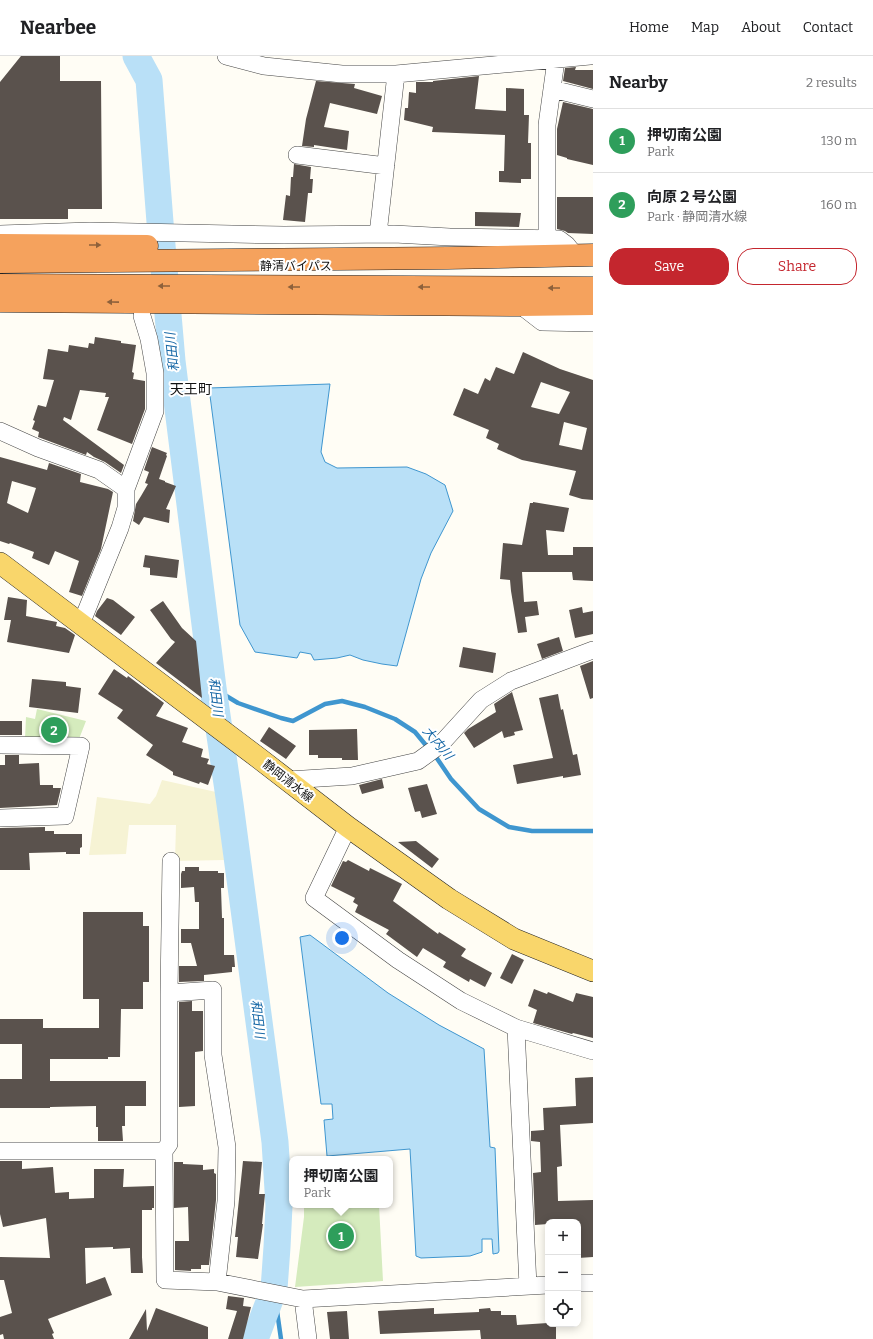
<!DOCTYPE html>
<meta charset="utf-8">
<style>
body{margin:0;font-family:Bitter,"Noto Sans JP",serif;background:#f6f6f6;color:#202124}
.controls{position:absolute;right:12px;bottom:12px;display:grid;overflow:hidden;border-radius:8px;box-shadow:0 2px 10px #0003}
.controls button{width:36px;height:36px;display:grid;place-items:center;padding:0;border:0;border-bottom:1px solid #e0e0e0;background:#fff;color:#202124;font:20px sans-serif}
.you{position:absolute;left:342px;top:882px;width:14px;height:14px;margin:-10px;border:3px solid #fff;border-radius:50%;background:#1a73e8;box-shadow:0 0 0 6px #1a73e833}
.badge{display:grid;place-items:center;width:26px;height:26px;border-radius:50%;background:#c4262e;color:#fff;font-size:13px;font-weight:700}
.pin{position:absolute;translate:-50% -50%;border:2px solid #fff;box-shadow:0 1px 4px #0006}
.popup{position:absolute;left:289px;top:1100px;width:104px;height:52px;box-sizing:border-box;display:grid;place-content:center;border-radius:8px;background:#fff;filter:drop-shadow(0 1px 3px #0005);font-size:13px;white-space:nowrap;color:#757577}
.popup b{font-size:15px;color:#202124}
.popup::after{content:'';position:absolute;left:50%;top:100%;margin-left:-8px;border:8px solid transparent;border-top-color:#fff}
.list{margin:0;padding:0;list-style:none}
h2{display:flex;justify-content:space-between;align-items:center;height:52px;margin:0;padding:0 16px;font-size:17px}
h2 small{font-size:13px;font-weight:400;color:#757577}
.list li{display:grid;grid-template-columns:26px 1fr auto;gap:12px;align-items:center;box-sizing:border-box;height:64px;padding:0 16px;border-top:1px solid #e0e0e0}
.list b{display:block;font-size:15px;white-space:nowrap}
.list p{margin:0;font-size:13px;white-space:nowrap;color:#757577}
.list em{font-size:13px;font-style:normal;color:#757577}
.actions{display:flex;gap:8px;padding:12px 16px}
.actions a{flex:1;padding:9px 0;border:1px solid #c4262e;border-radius:16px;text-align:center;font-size:14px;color:#c4262e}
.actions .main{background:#c4262e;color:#fff}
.icon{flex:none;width:22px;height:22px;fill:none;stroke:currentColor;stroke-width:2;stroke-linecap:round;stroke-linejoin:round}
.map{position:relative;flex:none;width:593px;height:1283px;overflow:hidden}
header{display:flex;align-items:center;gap:24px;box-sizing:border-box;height:56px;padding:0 20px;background:#fff;border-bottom:1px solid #e0e0e0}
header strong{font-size:19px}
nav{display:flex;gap:22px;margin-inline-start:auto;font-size:14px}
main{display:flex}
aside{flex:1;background:#fff}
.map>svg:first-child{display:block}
.farmland{fill:#f6f3d4}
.green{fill:#d5ebbd}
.water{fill:#b9e0f7;stroke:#3f96cf}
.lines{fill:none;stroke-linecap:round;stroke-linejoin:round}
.stream{stroke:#3f96cf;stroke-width:4.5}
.river{stroke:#b9e0f7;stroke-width:27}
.building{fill:#5a524d;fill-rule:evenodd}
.minor-casing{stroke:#444;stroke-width:18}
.major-casing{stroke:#222;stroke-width:22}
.highway-casing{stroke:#222;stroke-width:23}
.minor{stroke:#fff;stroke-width:17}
.major{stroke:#f9d66b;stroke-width:21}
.highway{stroke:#f5a25d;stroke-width:22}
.oneway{fill:#8e613b}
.labels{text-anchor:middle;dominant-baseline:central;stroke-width:4;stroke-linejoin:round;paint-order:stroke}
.street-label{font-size:12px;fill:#111;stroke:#fff}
.water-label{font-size:13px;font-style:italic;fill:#1768a6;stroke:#fff}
.quarter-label{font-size:14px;fill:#111;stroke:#fff}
</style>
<header>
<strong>Nearbee</strong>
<nav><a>Home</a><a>Map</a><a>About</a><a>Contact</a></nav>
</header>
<main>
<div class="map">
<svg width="593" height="1283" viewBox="0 0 593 1283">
<rect width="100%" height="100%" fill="#fffdf5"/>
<path class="farmland" d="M 162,724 L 216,736 L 224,804 L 175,805 L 176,769 L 129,769 L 126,798 L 89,799 L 97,741 L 150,748 L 156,740 Z"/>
<path class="green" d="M 37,653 L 86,665 L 79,683 L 25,683 L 26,661 L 35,663 Z
M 304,1149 L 379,1149 L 383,1225 L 295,1231 L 304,1161 Z"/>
<path class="water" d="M 330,328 L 321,396 L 325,406 L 337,412 L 407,411 L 426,418 L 445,429 L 453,455 L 431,497 L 421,523 L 397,610 L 382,608 L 363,604 L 350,599 L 337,602 L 314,604 L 311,598 L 300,596 L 297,602 L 255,596 L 240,569 L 209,332 Z
M 310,879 L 388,937 L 439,969 L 484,993 L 490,1091 L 495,1092 L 499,1195 L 498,1197 L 493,1198 L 492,1183 L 482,1183 L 482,1196 L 470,1200 L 421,1202 L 416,1200 L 410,1093 L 327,1100 L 324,1064 L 333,1063 L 332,1048 L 321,1048 L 300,881 Z"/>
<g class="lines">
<path class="stream" d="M 213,632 L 238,647 L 281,662 L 293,665 L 325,648 L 342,645 L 365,651 L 395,663 L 415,676 L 429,693
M 434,698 L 451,723 L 479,753 L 509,771 L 532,775 L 593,775
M 275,1241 L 281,1283"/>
<path class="river" d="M 136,0 L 149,24 L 160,166 L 172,305 L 213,632 L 230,748 L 275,1086 L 279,1150 L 277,1191 L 274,1233 L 255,1283"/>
</g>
<path class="building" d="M 21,0 L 60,0 L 60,25 L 101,25 L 102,153 L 68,153 L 68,163 L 0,163 L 0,26 Z
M 576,11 L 575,14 L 593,14 L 593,33 L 563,25 L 565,12 Z
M 479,20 L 475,53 L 506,55 L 506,32 L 524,33 L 524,59 L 529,59 L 528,87 L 531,87 L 531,123 L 521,123 L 521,127 L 499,126 L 499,115 L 504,115 L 505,79 L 432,76 L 433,71 L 404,64 L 405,52 L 408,52 L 409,36 L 416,37 L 416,26 L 433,26 L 433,25 Z
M 316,25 L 355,28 L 354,32 L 382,40 L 377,58 L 330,47 L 324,71 L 349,75 L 347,94 L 314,89 L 314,91 L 302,90 L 306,63 Z
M 563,46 L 593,53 L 593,109 L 567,103 L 567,102 L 557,99 L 557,73 Z
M 294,108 L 311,111 L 310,123 L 313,123 L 312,137 L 308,137 L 305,166 L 283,164 L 286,139 L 290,140 L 291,121 L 293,121 Z
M 557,141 L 593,141 L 593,178 L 568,177 L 565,175 L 557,173 Z
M 475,156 L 521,157 L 519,171 L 475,170 Z
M 95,281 L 121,285 L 121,287 L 136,289 L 132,316 L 134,317 L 133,323 L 145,325 L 145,353 L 132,388 L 97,374 L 109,341 L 105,341 L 106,337 L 80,334 L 71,364 L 64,361 L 63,364 L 124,409 L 121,417 L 105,406 L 94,401 L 87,396 L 86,399 L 38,381 L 39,376 L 32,373 L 35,365 L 33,364 L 38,349 L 46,351 L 54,324 L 43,323 L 48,293 L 68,296 L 69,289 L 88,292 L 89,287 L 94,288 Z
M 523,296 L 560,313 L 593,324 L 593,444 L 582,443 L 569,439 L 576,415 L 522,404 L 497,393 L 499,388 L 486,382 L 489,374 L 453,359 L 464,332 L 478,338 L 485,322 L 490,325 L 496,311 L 514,318 ZM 541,326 L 570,336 L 559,358 L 531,351 ZM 564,366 L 587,372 L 582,394 L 559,389 Z
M 152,391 L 167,397 L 166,399 L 167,400 L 159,423 L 165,425 L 165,426 L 176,430 L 166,453 L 170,454 L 169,467 L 144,461 L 139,469 L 133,465 L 136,448 L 141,440 L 143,441 L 141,440 L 148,428 L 145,427 L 149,416 L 144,414 Z
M 0,401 L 47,414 L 49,407 L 81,418 L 80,426 L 108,433 L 113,436 L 101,493 L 82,540 L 69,536 L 79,505 L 55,495 L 49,509 L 32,502 L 34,496 L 10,487 L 9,488 L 0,485 ZM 12,425 L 36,432 L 28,457 L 7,447 Z
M 533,446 L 569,452 L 564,476 L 546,474 L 548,499 L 573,499 L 573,491 L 593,491 L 593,525 L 573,524 L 572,516 L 522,516 L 524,546 L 537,545 L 539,559 L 525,561 L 527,576 L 518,577 L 511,535 L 510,524 L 500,523 L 503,487 L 522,489 L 530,447 L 533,447 Z
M 145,499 L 179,504 L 177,522 L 150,519 L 150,512 L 143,511 Z
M 8,541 L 27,544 L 26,560 L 57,566 L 56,570 L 65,572 L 75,579 L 69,597 L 7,586 L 11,564 L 4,564 Z
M 107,542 L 113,544 L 135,561 L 121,579 L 95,560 L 97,555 Z
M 163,545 L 182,572 L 196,585 L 202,642 L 156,607 L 175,586 L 171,583 L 150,554 Z
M 582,551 L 583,557 L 593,555 L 593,578 L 575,582 L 569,554 Z
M 559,581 L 563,595 L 542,603 L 537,588 Z
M 463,591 L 496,597 L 493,617 L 459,611 Z
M 593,605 L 593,642 L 590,643 L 580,610 Z
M 114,613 L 127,622 L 128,620 L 164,647 L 156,660 L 188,672 L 182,686 L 203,693 L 201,701 L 209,703 L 207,708 L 215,710 L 208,729 L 200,726 L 199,728 L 173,719 L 173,716 L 146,699 L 153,689 L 117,662 L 123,654 L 98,638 Z
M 32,623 L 66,626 L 66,630 L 81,632 L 78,657 L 29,651 Z
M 512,636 L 523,674 L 514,676 L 515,679 L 504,682 L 502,675 L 474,692 L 464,677 L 468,673 L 496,656 L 494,648 Z
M 558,638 L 561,654 L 563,653 L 573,699 L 577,698 L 581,719 L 563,722 L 563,720 L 517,728 L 513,709 L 553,702 L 539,642 Z
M 0,665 L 22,665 L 22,679 L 0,679 Z
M 269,671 L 296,690 L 286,703 L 260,685 Z
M 357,673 L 358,704 L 342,704 L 342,702 L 318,702 L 318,699 L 309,699 L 309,674 Z
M 5,699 L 19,699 L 19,708 L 39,707 L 40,729 L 53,729 L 53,732 L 61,732 L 57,749 L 0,752 L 0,709 L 5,709 Z
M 382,723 L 384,732 L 362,738 L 359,729 Z
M 427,728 L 437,758 L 422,762 L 420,755 L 415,756 L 408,732 Z
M 45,771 L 45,775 L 54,775 L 54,778 L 82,778 L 82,791 L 80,792 L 80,798 L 66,798 L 66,796 L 29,797 L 30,814 L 0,814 L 0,772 Z
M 416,785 L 439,803 L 432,812 L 398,786 Z
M 348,804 L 369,815 L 370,812 L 402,828 L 393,845 L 438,878 L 439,876 L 466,893 L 461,900 L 492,917 L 485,931 L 470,923 L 469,926 L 443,911 L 446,906 L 423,892 L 417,901 L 386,878 L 389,874 L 355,856 L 358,849 L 353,846 L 355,842 L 331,830 L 343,805 L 346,806 Z
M 185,811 L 199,811 L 199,815 L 218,815 L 218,817 L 224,817 L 224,832 L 221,832 L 222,862 L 224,862 L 224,899 L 234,899 L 235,911 L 232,911 L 232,916 L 204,919 L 204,925 L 179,926 L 179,910 L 197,910 L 191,887 L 181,887 L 181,873 L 199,873 L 199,846 L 195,846 L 194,831 L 181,832 L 181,818 L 182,815 L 185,815 Z
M 83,856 L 143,856 L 143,870 L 149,870 L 149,926 L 143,926 L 143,953 L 121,953 L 120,1001 L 108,1001 L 108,1003 L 50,1003 L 50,1025 L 146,1025 L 146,1050 L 125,1050 L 125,1070 L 122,1070 L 123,1085 L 98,1085 L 98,1071 L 96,1071 L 96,1050 L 50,1051 L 50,1052 L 0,1052 L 0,1023 L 22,1023 L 22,988 L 0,988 L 0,963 L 43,963 L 43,972 L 99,972 L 99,943 L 83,943 Z
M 512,898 L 524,904 L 512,928 L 500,922 Z
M 534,933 L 547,938 L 548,936 L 573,946 L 576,937 L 593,941 L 593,982 L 573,977 L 572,978 L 533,967 L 537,954 L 528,950 Z
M 192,945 L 192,955 L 203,955 L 203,995 L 195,996 L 195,1050 L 179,1051 L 179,946 Z
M 593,1021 L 593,1067 L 560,1069 L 562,1110 L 557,1111 L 558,1145 L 593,1144 L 593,1201 L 578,1202 L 578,1166 L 548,1166 L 548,1168 L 535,1169 L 533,1117 L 541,1116 L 540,1086 L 531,1085 L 531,1075 L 544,1074 L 543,1052 L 576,1050 L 575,1022 Z
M 0,1105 L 22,1105 L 22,1113 L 53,1111 L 55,1137 L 69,1136 L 69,1143 L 94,1142 L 94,1113 L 124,1113 L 123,1131 L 154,1130 L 154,1152 L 152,1152 L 152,1154 L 142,1154 L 142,1201 L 143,1217 L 131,1217 L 130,1192 L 113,1193 L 113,1191 L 85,1192 L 86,1228 L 105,1221 L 112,1239 L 48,1263 L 54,1277 L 52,1278 L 54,1283 L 4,1283 L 3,1278 L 0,1279 L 0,1261 L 12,1257 L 4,1224 L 0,1224 L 0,1201 L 50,1202 L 46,1162 L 3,1171 L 0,1158 Z
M 243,1105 L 262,1106 L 259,1138 L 265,1138 L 262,1168 L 263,1168 L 258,1203 L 236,1201 L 238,1181 L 235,1181 Z
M 174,1106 L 183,1106 L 183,1108 L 203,1109 L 203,1114 L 214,1113 L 214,1117 L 216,1118 L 216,1144 L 209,1209 L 201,1209 L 201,1213 L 191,1213 L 191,1215 L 175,1214 L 175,1185 L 189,1185 L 188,1151 L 174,1152 Z
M 228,1240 L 244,1242 L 243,1250 L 251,1251 L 243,1283 L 228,1283 L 237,1255 L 226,1253 Z
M 156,1252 L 208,1271 L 208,1283 L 129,1283 L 146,1253 L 147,1275 Z
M 434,1252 L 434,1258 L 479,1256 L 479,1253 L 490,1252 L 491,1255 L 501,1255 L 501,1259 L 516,1259 L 517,1269 L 548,1267 L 548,1268 L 556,1268 L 556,1283 L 481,1283 L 480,1274 L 380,1278 L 378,1255 Z
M 347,1255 L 349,1283 L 330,1283 L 327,1256 Z"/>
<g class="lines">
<defs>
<path id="minor" d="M 226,0 L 264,10 L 342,18 L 396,18 L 590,0
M 552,33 L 593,43
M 297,99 L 386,110
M 0,178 L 90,175 L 284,179 L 394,178 L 450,181 L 559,183 L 567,189 L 575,199
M 378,178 L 396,18
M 547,183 L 547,69 L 556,4
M 520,249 L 542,266 L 593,267
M 0,375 L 38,392 L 99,414 L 126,433
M 81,568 L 120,472 L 126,452 L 126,433 L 155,355 L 155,317 L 149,283 L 142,260
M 0,689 L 81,690 L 65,760 L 0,762
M 288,724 L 352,720 L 418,705 L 440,689 L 481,644 L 511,625 L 593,594
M 348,771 L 314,842 L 398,904 L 461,945 L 516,972 L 593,995
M 169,937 L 213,934 L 213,999 L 227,1091 L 226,1145 L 217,1226
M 516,972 L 528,1230
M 0,1095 L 164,1095 L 165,1224 L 217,1226 L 303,1243 L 548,1229
M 164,1095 L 169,1088 L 169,937 L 171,805
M 578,1227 L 593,1227
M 303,1243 L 308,1283"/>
<path id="major" d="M 0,507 L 260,703 L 348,771 L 449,843 L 514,883 L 593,915"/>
<path id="highway" d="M 0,189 L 147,190
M 0,206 L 448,202 L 593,199
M 0,229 L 593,232
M 0,245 L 520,249 L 593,248"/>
</defs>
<use href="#minor" class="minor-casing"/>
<use href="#major" class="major-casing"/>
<use href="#highway" class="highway-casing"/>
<use href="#minor" class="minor"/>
<use href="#major" class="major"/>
<use href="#highway" class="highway"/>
</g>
<defs><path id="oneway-solid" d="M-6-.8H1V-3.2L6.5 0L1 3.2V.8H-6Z"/></defs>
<g class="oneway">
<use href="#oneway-solid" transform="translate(95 189)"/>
<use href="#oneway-solid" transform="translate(164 230) rotate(-180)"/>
<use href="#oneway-solid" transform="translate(294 231) rotate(-180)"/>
<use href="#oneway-solid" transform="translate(424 231) rotate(-180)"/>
<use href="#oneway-solid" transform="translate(554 232) rotate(-180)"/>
<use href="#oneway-solid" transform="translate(113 246) rotate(-179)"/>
</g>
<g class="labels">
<g class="street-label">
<text x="296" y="210">静清バイパス</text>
<text transform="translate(288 725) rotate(38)">静岡清水線</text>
</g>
<g class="water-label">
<text transform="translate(172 296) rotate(-96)">和田川</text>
<text transform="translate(216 641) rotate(83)">和田川</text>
<text transform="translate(438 687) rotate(50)">大内川</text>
<text transform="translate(258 963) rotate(83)">和田川</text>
</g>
<g class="quarter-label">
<text x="191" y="333">天王町</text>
</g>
</g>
</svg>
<div class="controls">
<button>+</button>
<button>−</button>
<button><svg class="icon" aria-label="locate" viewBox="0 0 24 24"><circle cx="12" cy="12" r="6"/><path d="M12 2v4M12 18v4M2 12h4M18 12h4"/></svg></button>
</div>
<div class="you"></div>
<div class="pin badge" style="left:341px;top:1180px;background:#2e9e5b">1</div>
<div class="popup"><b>押切南公園</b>Park</div>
<div class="pin badge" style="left:54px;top:674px;background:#2e9e5b">2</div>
</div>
<aside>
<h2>Nearby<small>2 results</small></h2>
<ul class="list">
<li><span class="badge" style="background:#2e9e5b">1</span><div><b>押切南公園</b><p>Park</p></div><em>130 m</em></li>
<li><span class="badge" style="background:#2e9e5b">2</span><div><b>向原２号公園</b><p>Park · 静岡清水線</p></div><em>160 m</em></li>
</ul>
<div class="actions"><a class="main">Save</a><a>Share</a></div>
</aside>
</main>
